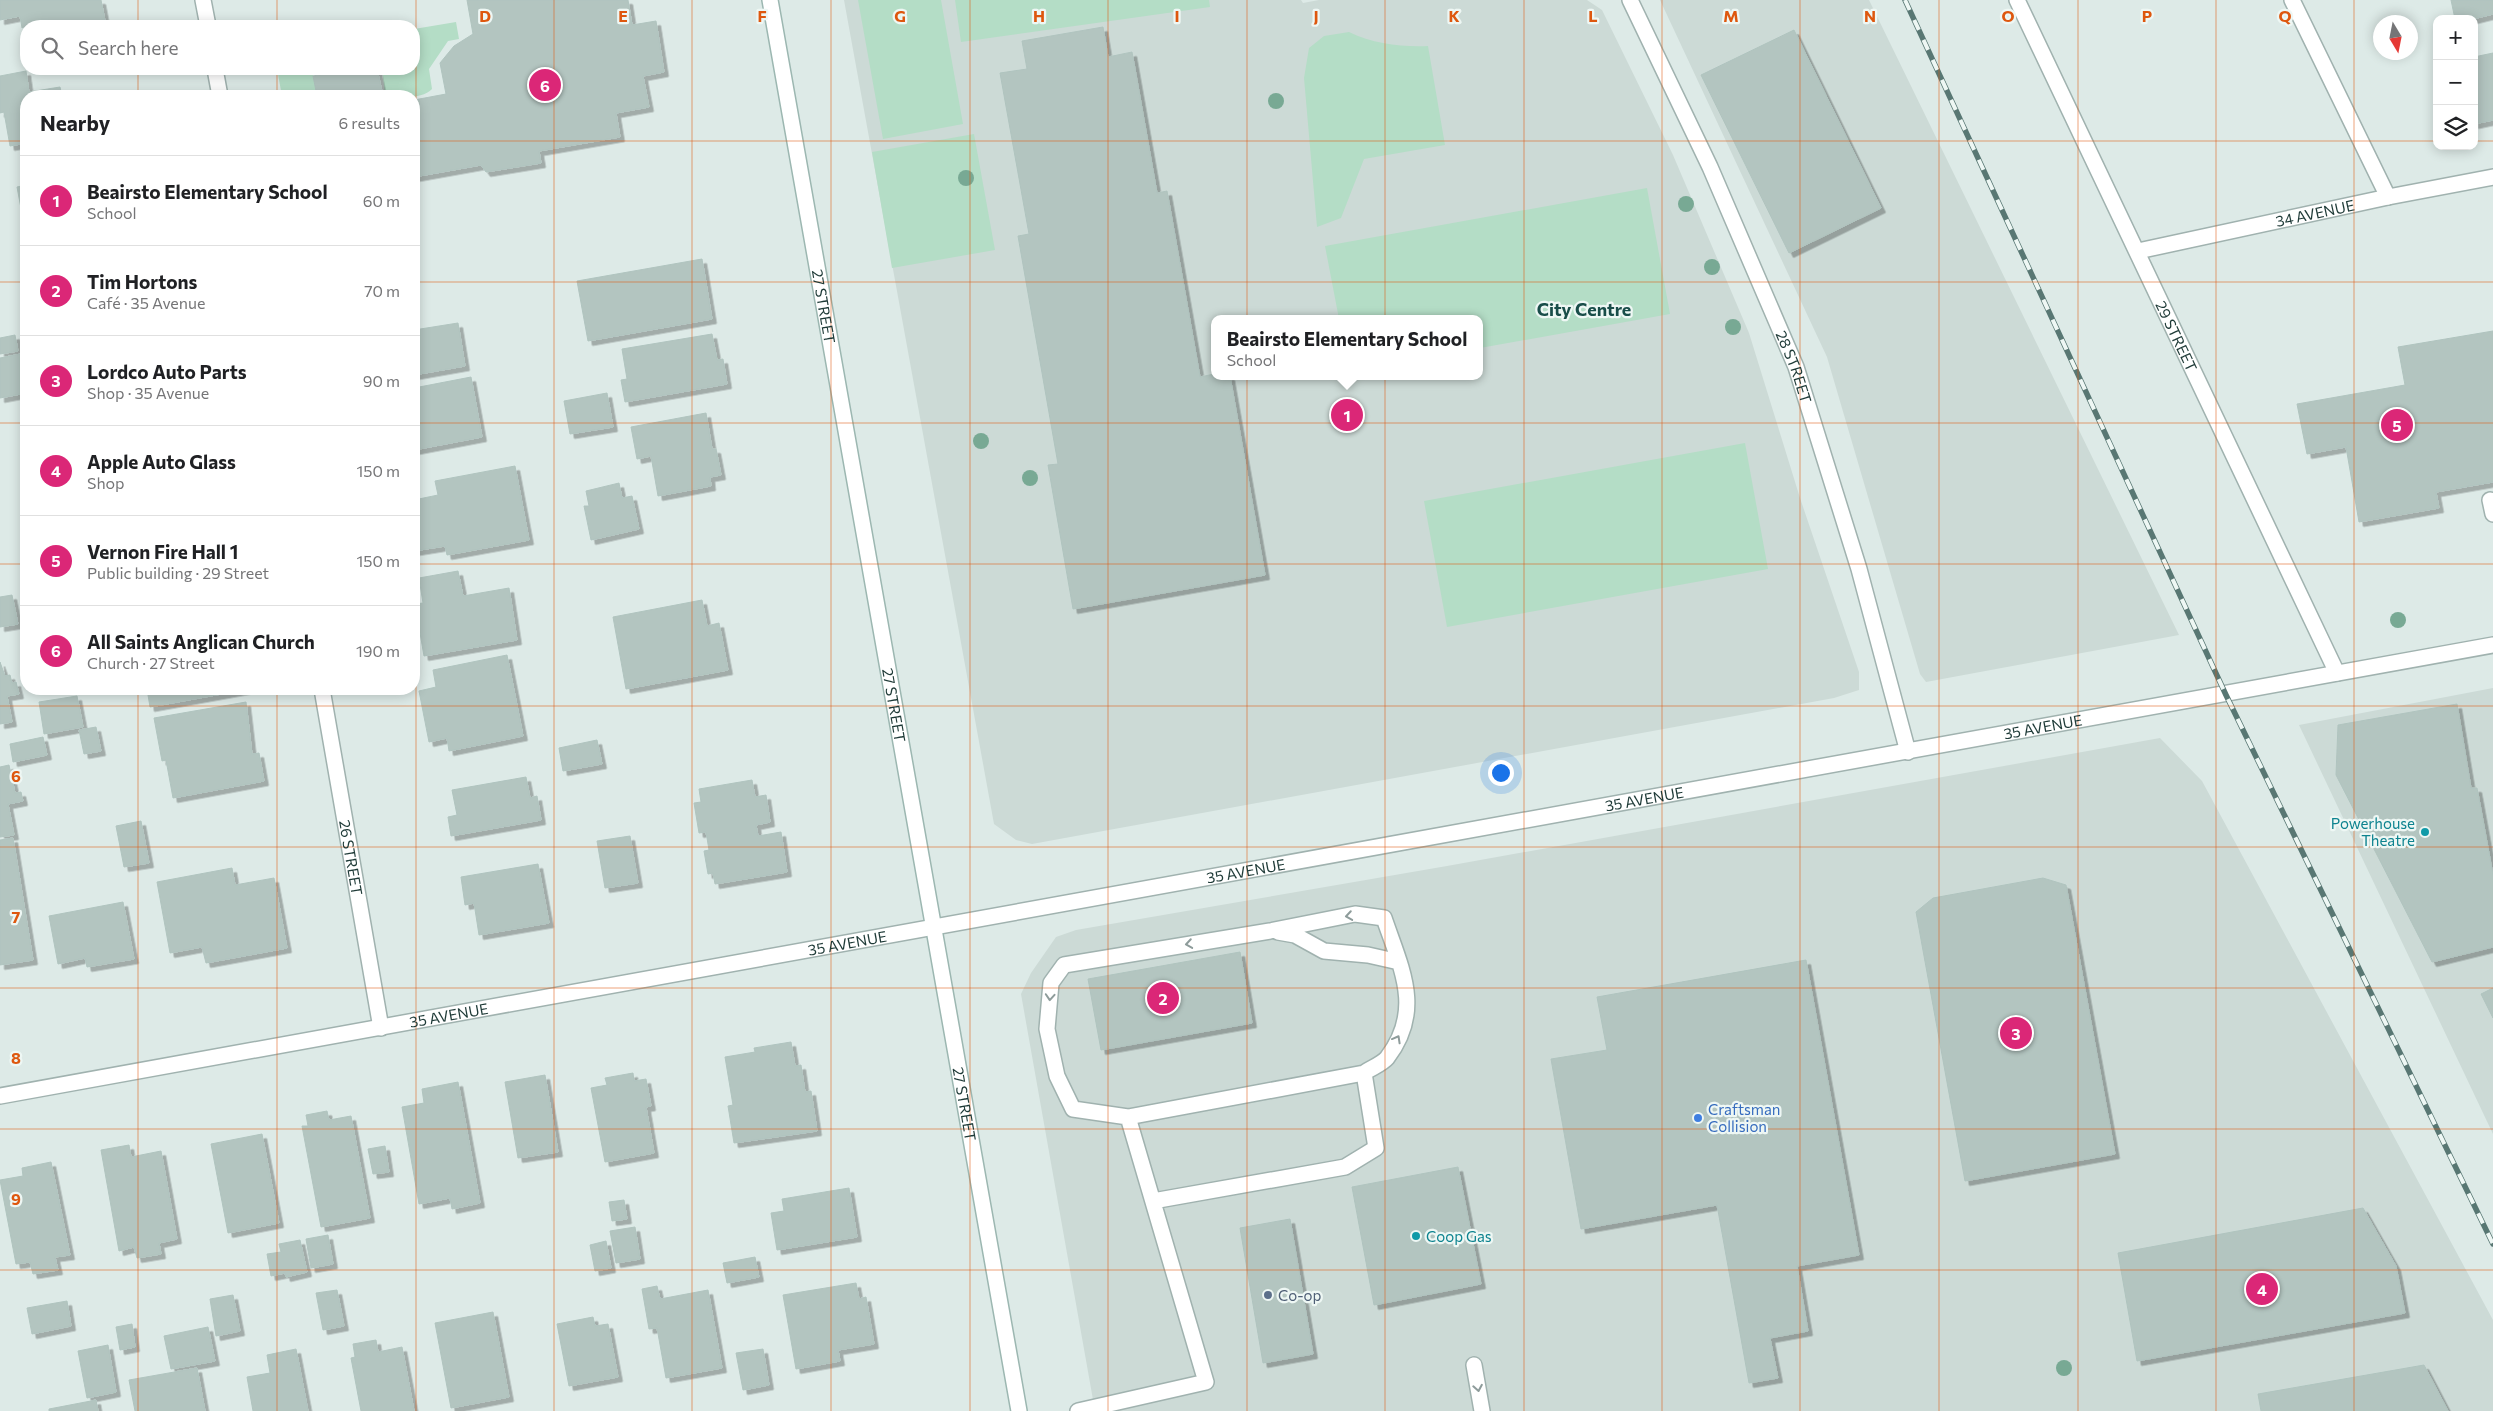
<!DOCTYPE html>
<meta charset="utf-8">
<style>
body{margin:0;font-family:Commissioner,sans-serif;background:#f6f6f6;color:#202124}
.controls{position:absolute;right:15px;top:15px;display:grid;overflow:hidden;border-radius:10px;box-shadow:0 2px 12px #0003}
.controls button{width:45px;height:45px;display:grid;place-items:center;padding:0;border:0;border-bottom:1px solid #e0e0e0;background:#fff;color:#202124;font:25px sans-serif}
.compass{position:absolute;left:2373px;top:15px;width:45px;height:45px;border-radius:50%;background:#fff;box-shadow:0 2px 12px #0003;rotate:170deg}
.you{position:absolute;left:1500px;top:772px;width:18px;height:18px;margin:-12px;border:4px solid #fff;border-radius:50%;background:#1a73e8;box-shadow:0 0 0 8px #1a73e833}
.badge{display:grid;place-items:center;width:32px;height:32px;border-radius:50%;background:#db2777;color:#fff;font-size:16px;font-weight:700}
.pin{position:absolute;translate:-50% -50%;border:2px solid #fff;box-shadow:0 1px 5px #0006}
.popup{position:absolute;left:1211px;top:315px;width:272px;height:65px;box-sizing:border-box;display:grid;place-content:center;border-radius:10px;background:#fff;filter:drop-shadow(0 1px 4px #0005);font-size:16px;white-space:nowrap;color:#757577}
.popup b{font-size:19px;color:#202124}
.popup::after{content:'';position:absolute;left:50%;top:100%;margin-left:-10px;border:10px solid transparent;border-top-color:#fff}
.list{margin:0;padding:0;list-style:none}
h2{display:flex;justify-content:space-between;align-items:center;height:65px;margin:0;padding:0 20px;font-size:21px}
h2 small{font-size:16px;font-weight:400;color:#757577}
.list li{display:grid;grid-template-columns:32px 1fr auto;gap:15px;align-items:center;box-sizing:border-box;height:90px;padding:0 20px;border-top:1px solid #e0e0e0}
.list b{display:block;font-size:19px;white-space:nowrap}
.list p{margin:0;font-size:16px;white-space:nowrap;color:#757577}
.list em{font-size:16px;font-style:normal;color:#757577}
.icon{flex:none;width:28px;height:28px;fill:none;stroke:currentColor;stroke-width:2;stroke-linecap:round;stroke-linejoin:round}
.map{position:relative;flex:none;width:2493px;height:1411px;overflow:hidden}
.search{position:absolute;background:#fff;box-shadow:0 2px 12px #0003;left:20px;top:20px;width:400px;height:55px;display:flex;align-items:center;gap:12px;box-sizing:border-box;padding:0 18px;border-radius:20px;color:#757577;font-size:19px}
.panel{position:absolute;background:#fff;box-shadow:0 2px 12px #0003;left:20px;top:90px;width:400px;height:605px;border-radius:20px}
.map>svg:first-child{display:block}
.built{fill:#ccdad6;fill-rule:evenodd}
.green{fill:#b4ddc6}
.building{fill:#b3c5c0;stroke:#b0c4bf;filter:url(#shadow)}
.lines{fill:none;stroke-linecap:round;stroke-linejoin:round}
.service-casing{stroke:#a0b2af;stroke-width:18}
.minor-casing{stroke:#a0b2af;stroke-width:18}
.secondary-casing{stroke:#9cb7b1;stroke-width:18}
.service{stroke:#fff;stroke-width:15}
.minor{stroke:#fff;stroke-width:15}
.secondary{stroke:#fff;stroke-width:15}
.rail-casing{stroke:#587773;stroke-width:5.5}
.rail{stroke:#eef7f4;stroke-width:4;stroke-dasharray:11;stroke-linecap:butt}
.tree{fill:#78a994}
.oneway{stroke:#8e9c9b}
.grid{fill:none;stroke:#de570e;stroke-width:1;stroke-opacity:0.55}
.culture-dot{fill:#0f9aa8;stroke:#eef7f4;stroke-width:2}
.shop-dot{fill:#3f7fe0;stroke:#eef7f4;stroke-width:2}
.service-dot{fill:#5c6f8a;stroke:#eef7f4;stroke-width:2}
.labels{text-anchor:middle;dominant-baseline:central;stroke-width:4.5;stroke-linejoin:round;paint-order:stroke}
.street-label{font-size:15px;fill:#1e3a37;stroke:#eef7f4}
.culture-label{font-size:15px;fill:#0d838f;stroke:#eef7f4;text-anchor:end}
.shop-label{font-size:15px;fill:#366cbe;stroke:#eef7f4;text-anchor:start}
.service-label{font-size:15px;fill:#4e5e75;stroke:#eef7f4;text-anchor:start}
.quarter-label{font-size:18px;font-weight:bold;fill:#194d49;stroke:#eef7f4}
.grid-label{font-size:16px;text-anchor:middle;font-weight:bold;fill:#de570e;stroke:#eef7f4;stroke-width:4.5;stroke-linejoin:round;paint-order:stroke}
</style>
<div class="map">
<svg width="2493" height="1411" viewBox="0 0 2493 1411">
<defs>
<filter id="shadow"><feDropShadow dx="4.5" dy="4.5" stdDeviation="0" flood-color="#0004"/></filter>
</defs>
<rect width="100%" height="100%" fill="#ddeae7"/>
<path class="built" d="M 844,0 L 1301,0 L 1303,3 L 1319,0 L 1587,0 L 1602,10 L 1673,155 L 1749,333 L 1800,498 L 1859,672 L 1859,690 L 1834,698 L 1032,844 L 1016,840 L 994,824 ZM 1214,319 L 1480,319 L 1480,376 L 1214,376 Z
M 1660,0 L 1869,0 L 2179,635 L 1926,682 L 1920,674 L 1827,357 Z
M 2493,688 L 2493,1134 L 2299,725 Z
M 2160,738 L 2202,781 L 2493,1320 L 2493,1411 L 1095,1411 L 1021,994 L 1031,973 L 1056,937 L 1076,930 L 1447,866 Z"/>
<path class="green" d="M 858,0 L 941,0 L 963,124 L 883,139 Z
M 955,0 L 1209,0 L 1210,7 L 961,42 Z
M 456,22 L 459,39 L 448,41 L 429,69 L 432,89 C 423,99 397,99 385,94 L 382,69 L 414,69 L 414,29 Z
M 1349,32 C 1374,44 1401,47 1428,46 L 1445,145 L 1364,159 L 1341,218 L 1317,227 L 1304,78 L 1309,48 L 1324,36 Z
M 277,69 L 312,69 L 317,96 L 282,96 Z
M 974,134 L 995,250 L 892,268 L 872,152 Z
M 1647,188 L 1670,314 L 1480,348 L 1480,319 L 1339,319 L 1325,246 Z
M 1745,443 L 1768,569 L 1447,627 L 1424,501 Z"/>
<path class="building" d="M 0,0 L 101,0 L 106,26 L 26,26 L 22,28 L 20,16 L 0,20 Z
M 467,0 L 628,0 L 632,25 L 656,21 L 664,72 L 643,76 L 649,107 L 616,113 L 620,137 L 539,151 L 541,163 L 486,172 L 481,165 L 414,177 L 414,100 L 446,94 L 440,63 L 454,46 L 473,34 Z
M 2451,0 L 2493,0 L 2493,14 L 2473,19 L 2455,19 Z
M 1103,27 L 1108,57 L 1132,52 L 1157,193 L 1167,191 L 1200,377 L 1214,374 L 1214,376 L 1230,376 L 1265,575 L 1073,609 L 1048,465 L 1058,464 L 1018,236 L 1029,234 L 1000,73 L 1027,69 L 1022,41 Z
M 1794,30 L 1881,208 L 1789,253 L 1701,75 Z
M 2493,53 L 2493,120 L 2474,124 L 2474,57 Z
M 330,69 L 377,69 L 383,96 L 317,96 L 313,76 L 330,73 Z
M 26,71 L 29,92 L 60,87 L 62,96 L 26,96 L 26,143 L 10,146 L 4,112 L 0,113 L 0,76 Z
M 26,185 L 26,235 L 17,187 Z
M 702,259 L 712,319 L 588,341 L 577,281 Z
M 458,323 L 465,366 L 414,375 L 414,330 Z
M 2493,331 L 2493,482 L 2436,492 L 2439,508 L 2359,522 L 2346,447 L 2307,454 L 2297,404 L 2405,385 L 2398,347 Z
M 712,334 L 717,360 L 723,359 L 727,384 L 625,402 L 621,380 L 627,379 L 622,349 Z
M 15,335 L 18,351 L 0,354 L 0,338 Z
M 26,353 L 26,393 L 0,398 L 0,358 Z
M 471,377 L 482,437 L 414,450 L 414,388 Z
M 607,393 L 613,427 L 570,434 L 564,401 Z
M 706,413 L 712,449 L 716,449 L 721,475 L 710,477 L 711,486 L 658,496 L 651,456 L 637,459 L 631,427 Z
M 515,466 L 529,540 L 447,555 L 445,546 L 414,551 L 414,500 L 438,495 L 435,481 Z
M 619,483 L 622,498 L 632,496 L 639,529 L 591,540 L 584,506 L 589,506 L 586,491 Z
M 458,571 L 463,596 L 509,588 L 517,640 L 424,656 L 415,604 L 423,603 L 419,578 Z
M 12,595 L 18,624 L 0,627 L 0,597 Z
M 702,600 L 707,626 L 719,623 L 728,670 L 626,689 L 613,617 Z
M 26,619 L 26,641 L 22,620 Z
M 507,655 L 523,736 L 449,751 L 447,738 L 429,742 L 419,691 L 436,687 L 433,670 Z
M 0,662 L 5,676 L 10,675 L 12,683 L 16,682 L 19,694 L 7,696 L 12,722 L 0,724 Z
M 147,689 L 249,689 L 150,707 Z
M 77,696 L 83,727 L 44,734 L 39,702 Z
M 246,702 L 252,754 L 259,753 L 264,781 L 173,798 L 166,760 L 162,761 L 154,718 Z
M 2457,704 L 2471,788 L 2477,788 L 2493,875 L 2493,947 L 2432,962 L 2336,775 L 2338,725 Z
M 96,727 L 101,751 L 84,754 L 79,730 Z
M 43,737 L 47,755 L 13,762 L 10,744 Z
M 597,740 L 602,764 L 563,771 L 559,748 Z
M 9,765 L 15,793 L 21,792 L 23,801 L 8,804 L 14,835 L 0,837 L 0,767 Z
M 526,777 L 530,798 L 537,796 L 541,820 L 451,836 L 448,817 L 457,815 L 452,790 Z
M 752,780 L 755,797 L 766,795 L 770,822 L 756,825 L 758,836 L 781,832 L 787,872 L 715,884 L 713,873 L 708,874 L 704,851 L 709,850 L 706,832 L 699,833 L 694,803 L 701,802 L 699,789 Z
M 141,821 L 149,863 L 124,867 L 116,826 Z
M 630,836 L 638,883 L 605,888 L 597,841 Z
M 13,838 L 33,960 L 0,965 L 0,840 Z
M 538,864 L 549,923 L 479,935 L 474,903 L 465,905 L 461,877 Z
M 232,868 L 235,885 L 274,878 L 287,948 L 206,963 L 202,947 L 170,953 L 157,882 Z
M 2043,878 L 2066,885 L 2115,1154 L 1965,1181 L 1916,912 L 1933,898 Z
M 123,902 L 134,959 L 87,967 L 85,958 L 58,964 L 49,916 Z
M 1240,952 L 1252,1023 L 1101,1050 L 1088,979 Z
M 1806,960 L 1859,1255 L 1797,1266 L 1808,1331 L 1770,1338 L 1778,1378 L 1749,1383 L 1717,1205 L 1581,1229 L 1551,1059 L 1607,1050 L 1597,997 Z
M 2493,988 L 2493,1018 L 2481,994 Z
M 791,1042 L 795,1066 L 801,1065 L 805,1092 L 811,1091 L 817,1131 L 734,1143 L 728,1106 L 733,1105 L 725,1057 L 755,1052 L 754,1048 Z
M 633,1073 L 634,1081 L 646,1079 L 651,1106 L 646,1107 L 654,1153 L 605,1162 L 591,1088 L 607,1085 L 605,1078 Z
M 545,1075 L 558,1152 L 518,1158 L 505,1082 Z
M 458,1082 L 480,1203 L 452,1209 L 450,1198 L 419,1204 L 402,1107 L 424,1103 L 422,1089 Z
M 327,1111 L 329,1120 L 351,1116 L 370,1218 L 321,1227 L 302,1126 L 308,1126 L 306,1115 Z
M 262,1134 L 279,1223 L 228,1233 L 211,1144 Z
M 129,1145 L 131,1157 L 161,1151 L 177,1239 L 159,1243 L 161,1254 L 137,1258 L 134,1247 L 119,1251 L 101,1150 Z
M 385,1146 L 389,1172 L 373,1174 L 368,1149 Z
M 51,1162 L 70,1255 L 55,1257 L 58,1270 L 33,1274 L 30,1262 L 16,1264 L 0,1180 L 23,1176 L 22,1168 Z
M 1458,1167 L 1481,1284 L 1374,1305 L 1352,1187 Z
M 849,1188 L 857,1237 L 777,1250 L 771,1213 L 784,1211 L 782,1199 Z
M 624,1200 L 627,1219 L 612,1221 L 609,1202 Z
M 2363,1208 L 2396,1266 L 2405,1313 L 2137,1361 L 2118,1253 Z
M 1290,1219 L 1313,1354 L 1263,1363 L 1240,1228 Z
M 635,1227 L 640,1259 L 616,1263 L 610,1231 Z
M 328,1235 L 333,1264 L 311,1268 L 306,1239 Z
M 300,1240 L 307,1272 L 286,1277 L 285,1273 L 271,1276 L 267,1254 L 281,1252 L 279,1244 Z
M 606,1241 L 611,1268 L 595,1271 L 590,1245 Z
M 755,1257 L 759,1277 L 727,1283 L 723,1263 Z
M 856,1283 L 859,1299 L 866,1297 L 874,1344 L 838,1350 L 840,1361 L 796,1369 L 783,1295 Z
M 657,1286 L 660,1299 L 708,1290 L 722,1368 L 666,1378 L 657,1328 L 649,1329 L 642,1289 Z
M 337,1290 L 344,1326 L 323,1330 L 316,1293 Z
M 233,1295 L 240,1331 L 216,1336 L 210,1299 Z
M 67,1301 L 71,1326 L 32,1334 L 27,1308 Z
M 493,1312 L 509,1397 L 451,1408 L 435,1323 Z
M 593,1317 L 595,1326 L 608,1324 L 618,1377 L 569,1386 L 557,1324 Z
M 132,1324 L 135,1347 L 120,1350 L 116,1327 Z
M 208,1327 L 215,1361 L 171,1369 L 164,1336 Z
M 376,1340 L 378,1352 L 402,1347 L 414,1411 L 361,1411 L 351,1358 L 355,1357 L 353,1344 Z
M 108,1345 L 116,1392 L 87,1398 L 78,1351 Z
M 296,1349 L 308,1411 L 253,1411 L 247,1377 L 270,1373 L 267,1355 Z
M 763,1349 L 769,1385 L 743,1390 L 736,1353 Z
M 2424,1365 L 2448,1411 L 2261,1411 L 2258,1394 Z
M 197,1368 L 205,1411 L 135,1411 L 129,1380 Z
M 96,1400 L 98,1411 L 49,1411 L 49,1409 Z"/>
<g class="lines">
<defs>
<path id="service" d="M 2292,0 L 2388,197
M 2490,500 L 2493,514
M 1278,932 L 1295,935 L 1324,951 L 1368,955 L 1399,962
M 1128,1117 L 1073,1109 L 1057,1076 L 1047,1029 L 1051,983 L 1064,965 L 1270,931 L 1355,914 L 1384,918 C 1401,968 1424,1010 1387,1058 C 1382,1064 1371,1068 1364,1073
M 1474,1365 L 1482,1411
M 1078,1411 L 1206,1382 L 1128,1117 L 1364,1073 L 1376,1148 L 1345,1167 L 1153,1201"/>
<g id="minor">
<path d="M 203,0 L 208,26"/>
<path id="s1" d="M 1630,0 L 1710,167 L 1796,367 L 1859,569 L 1908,752"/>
<path id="s2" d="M 2017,0 L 2337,673"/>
<path d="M 215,69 L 220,96"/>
<path id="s3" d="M 2138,251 L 2388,197 L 2493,177"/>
<path id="s4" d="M 322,689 L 381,1028"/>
<path id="s5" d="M 0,1096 L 2493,645"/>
</g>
<g id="secondary">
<path id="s6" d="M 770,0 L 1019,1411"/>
</g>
</defs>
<use href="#service" class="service-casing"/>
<use href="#minor" class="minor-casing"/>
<use href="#secondary" class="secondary-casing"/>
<use href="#service" class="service"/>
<use href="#minor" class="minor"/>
<use href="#secondary" class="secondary"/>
<defs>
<path id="rail" d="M 1905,0 L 2226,695 L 2493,1244"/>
</defs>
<use href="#rail" class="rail-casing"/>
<use href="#rail" class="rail"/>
</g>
<g class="tree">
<circle cx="1276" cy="101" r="8"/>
<circle cx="966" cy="178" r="8"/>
<circle cx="1686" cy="204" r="8"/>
<circle cx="1712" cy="267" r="8"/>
<circle cx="1733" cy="327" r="8"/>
<circle cx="981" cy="441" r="8"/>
<circle cx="1030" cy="478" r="8"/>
<circle cx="2398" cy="620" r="8"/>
<circle cx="2064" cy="1368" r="8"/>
</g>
<defs><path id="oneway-chevron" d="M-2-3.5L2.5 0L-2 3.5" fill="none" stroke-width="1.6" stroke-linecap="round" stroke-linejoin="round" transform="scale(1.25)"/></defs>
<g class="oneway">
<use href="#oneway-chevron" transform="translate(1349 916) rotate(171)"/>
<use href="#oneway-chevron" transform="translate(1189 944) rotate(171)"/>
<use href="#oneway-chevron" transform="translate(1050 997) rotate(94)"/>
<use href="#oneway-chevron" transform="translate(1397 1039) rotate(-61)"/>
<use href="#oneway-chevron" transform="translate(1478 1388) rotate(80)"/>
</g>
<path class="grid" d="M 138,0 L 138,26M 277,0 L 277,26M 416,0 L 416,1411M 554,0 L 554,1411M 692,0 L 692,1411M 831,0 L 831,1411M 970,0 L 970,1411M 1108,0 L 1108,1411M 1247,0 L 1247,1411M 1385,0 L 1385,1411M 1524,0 L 1524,1411M 1662,0 L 1662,1411M 1800,0 L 1800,1411M 1939,0 L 1939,1411M 2078,0 L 2078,1411M 2216,0 L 2216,1411M 2354,0 L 2354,1411M 138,69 L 138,96M 277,69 L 277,96M 0,141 L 26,141M 414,141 L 2437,141M 2474,141 L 2493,141M 0,282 L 26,282M 414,282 L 2493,282M 0,423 L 26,423M 414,423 L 2493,423M 0,564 L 26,564M 414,564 L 2493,564M 138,689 L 138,1411M 277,689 L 277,1411M 0,706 L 2493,706M 0,847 L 2493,847M 0,988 L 2493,988M 0,1129 L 2493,1129M 0,1270 L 2493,1270"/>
<g class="culture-dot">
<circle cx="2425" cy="832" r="5"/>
<circle cx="1416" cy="1236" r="5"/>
</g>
<circle class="shop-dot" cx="1698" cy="1118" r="5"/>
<circle class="service-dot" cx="1268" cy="1295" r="5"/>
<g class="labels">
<g class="street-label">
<text stroke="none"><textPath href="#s3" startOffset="181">34 AVENUE</textPath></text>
<text stroke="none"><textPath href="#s6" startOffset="311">27 STREET</textPath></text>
<text stroke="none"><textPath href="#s2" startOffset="372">29 STREET</textPath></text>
<text stroke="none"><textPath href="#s1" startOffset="402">28 STREET</textPath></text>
<text stroke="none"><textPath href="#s6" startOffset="716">27 STREET</textPath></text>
<text stroke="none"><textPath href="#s5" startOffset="2076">35 AVENUE</textPath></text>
<text stroke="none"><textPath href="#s5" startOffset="1671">35 AVENUE</textPath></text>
<text stroke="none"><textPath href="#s4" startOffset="171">26 STREET</textPath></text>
<text stroke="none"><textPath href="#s5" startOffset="1266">35 AVENUE</textPath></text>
<text stroke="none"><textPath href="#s5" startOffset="861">35 AVENUE</textPath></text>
<text stroke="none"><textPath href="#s5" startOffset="456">35 AVENUE</textPath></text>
<text stroke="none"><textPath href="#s6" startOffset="1121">27 STREET</textPath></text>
</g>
<g class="culture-label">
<text x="2415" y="823">Powerhouse<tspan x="2415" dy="17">Theatre</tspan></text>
<text x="1426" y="1236" text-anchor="start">Coop Gas</text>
</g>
<g class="shop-label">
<text x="1708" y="1109">Craftsman<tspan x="1708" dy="17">Collision</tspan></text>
</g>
<g class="service-label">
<text x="1278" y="1295">Co-op</text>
</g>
<g class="quarter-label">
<text x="1584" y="309">City Centre</text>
</g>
</g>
<g class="grid-label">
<text x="485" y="22">D</text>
<text x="623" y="22">E</text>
<text x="762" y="22">F</text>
<text x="900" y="22">G</text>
<text x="1039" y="22">H</text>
<text x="1177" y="22">I</text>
<text x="1316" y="22">J</text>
<text x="1454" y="22">K</text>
<text x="1593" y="22">L</text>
<text x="1731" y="22">M</text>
<text x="1870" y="22">N</text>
<text x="2008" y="22">O</text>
<text x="2147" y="22">P</text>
<text x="2285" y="22">Q</text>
<text x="16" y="782">6</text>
<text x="16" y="923">7</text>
<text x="16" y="1064">8</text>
<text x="16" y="1205">9</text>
</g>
</svg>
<div class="controls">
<button>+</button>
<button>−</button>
<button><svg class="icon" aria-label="layers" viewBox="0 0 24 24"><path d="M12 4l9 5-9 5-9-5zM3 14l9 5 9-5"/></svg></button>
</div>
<svg class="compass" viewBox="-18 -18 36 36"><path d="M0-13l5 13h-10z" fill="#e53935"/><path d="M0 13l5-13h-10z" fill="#757577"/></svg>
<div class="you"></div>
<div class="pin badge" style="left:1347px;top:415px">1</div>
<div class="popup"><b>Beairsto Elementary School</b>School</div>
<div class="pin badge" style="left:1163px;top:998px">2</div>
<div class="pin badge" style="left:2016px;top:1033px">3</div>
<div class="pin badge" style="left:2262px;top:1289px">4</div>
<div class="pin badge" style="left:2397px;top:425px">5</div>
<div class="pin badge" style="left:545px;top:85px">6</div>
<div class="search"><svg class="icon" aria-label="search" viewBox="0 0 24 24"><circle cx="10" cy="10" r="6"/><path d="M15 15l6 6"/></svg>Search here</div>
<section class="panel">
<h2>Nearby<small>6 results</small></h2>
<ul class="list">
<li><span class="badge">1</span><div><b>Beairsto Elementary School</b><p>School</p></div><em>60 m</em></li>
<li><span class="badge">2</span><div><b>Tim Hortons</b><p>Café · 35 Avenue</p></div><em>70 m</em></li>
<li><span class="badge">3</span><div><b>Lordco Auto Parts</b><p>Shop · 35 Avenue</p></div><em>90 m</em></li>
<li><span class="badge">4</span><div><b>Apple Auto Glass</b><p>Shop</p></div><em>150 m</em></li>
<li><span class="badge">5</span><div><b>Vernon Fire Hall 1</b><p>Public building · 29 Street</p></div><em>150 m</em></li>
<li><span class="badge">6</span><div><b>All Saints Anglican Church</b><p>Church · 27 Street</p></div><em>190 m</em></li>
</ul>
</section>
</div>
